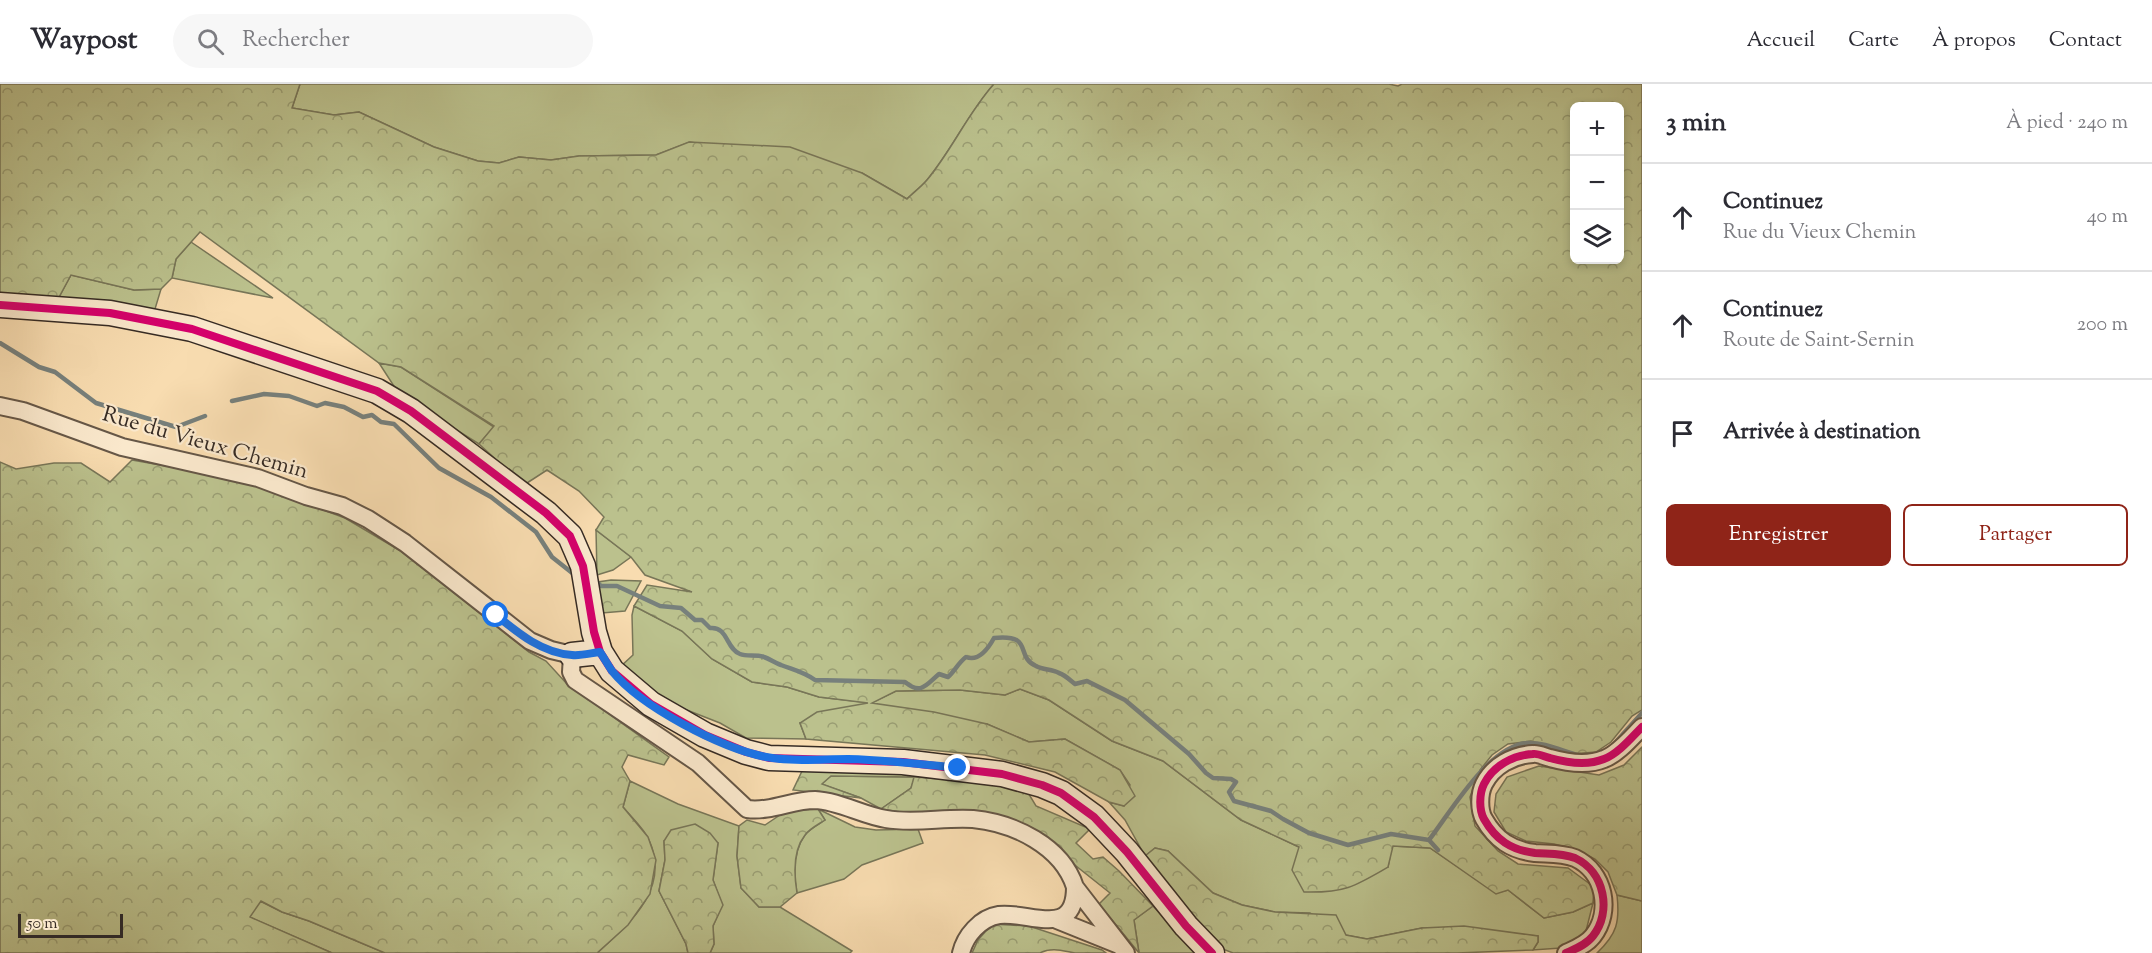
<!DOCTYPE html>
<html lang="fr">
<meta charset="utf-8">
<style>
body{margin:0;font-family:"Sorts Mill Goudy",serif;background:#f7f7f7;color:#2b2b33}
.controls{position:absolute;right:18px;top:18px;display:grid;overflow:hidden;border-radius:9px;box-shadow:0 3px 9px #0003}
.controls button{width:54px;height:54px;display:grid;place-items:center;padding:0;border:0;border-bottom:2px solid #e1e1e2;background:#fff;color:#2b2b33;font:30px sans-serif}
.scale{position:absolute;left:18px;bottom:15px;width:105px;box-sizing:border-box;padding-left:6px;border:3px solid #362b24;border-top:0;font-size:16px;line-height:21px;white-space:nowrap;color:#362b24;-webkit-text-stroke:4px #fae8cc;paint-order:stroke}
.stop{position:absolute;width:18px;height:18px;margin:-14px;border:4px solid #1a73e8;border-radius:50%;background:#fff}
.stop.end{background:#1a73e8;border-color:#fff;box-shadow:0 2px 6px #0008}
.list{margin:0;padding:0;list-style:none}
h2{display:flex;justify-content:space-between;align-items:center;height:78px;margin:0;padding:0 24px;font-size:26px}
h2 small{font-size:20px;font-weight:400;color:#7c7c81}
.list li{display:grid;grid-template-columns:39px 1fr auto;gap:18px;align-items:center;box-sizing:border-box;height:108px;padding:0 24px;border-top:2px solid #e1e1e2}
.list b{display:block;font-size:22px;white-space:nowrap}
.list p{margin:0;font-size:20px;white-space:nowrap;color:#7c7c81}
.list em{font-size:20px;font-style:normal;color:#7c7c81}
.actions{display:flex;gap:12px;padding:18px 24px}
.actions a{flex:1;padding:14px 0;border:2px solid #8f2418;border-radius:9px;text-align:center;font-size:21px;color:#8f2418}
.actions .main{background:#8f2418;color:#fff}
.icon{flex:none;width:33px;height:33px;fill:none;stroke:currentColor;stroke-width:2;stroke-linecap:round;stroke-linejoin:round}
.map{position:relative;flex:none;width:1642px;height:869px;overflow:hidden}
header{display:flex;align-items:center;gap:36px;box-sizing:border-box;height:84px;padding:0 30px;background:#fff;border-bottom:2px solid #e1e1e2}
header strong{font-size:28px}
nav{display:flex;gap:33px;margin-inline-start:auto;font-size:21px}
.search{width:420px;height:54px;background:#f7f7f7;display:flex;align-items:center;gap:15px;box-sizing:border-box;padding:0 21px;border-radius:33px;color:#7c7c81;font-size:22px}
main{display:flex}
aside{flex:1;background:#fff}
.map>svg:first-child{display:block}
.green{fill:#bbc18d;stroke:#787658;stroke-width:1.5}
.forest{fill:url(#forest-crowns);stroke:#787658;stroke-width:1.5;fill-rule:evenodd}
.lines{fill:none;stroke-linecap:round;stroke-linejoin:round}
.stream{stroke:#77807c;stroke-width:4.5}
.street-casing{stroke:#665747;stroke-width:20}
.secondary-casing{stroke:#362b24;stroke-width:27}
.street{stroke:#fae8cc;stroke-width:16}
.secondary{stroke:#fae8cc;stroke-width:24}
.cycleway-casing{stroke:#fae8cc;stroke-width:11}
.cycleway{stroke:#d6006c;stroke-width:8}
.route{stroke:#1a73e8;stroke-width:8}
.labels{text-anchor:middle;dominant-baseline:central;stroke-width:4.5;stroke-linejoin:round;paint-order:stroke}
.street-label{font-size:22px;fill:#362b24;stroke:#fae8cc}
</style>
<header>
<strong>Waypost</strong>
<div class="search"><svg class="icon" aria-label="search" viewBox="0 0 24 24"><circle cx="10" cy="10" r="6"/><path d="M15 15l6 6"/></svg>Rechercher</div>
<nav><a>Accueil</a><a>Carte</a><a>À propos</a><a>Contact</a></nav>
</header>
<main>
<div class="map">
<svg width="1642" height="869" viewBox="0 0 1642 869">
<defs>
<pattern id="forest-crowns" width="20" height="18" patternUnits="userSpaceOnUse" patternTransform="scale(1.5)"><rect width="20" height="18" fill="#bbc18d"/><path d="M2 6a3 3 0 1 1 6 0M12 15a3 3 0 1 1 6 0" fill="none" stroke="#999d73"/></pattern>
</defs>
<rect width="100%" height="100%" fill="#f8dcb0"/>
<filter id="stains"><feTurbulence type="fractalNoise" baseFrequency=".00333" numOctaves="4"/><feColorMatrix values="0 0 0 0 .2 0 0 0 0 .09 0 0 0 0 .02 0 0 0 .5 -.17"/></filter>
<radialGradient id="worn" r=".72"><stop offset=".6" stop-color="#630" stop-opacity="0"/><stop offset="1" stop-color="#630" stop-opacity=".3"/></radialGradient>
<path class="green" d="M 300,0 L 994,0 C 968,29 952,66 927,96 C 921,103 913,109 907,115 L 862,89 L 690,58 L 656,71 L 579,72 L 551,76 L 519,73 L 499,79 L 478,77 L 434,63 L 359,28 L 334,31 L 292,24 Z
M 191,158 L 273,214 L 172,194 L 176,175 Z
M 71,191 L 134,206 L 161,205 L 155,225 L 58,215 Z
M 379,279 L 401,283 L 494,343 L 479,360 L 399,310 Z
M 596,446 L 631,473 L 613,486 L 597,491 Z
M 634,522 L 682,547 L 712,575 L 752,598 L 787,603 L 819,613 L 871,619 L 896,607 L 960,606 L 1005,611 L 1020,605 L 1049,616 L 1112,657 L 1163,677 L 1241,736 L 1299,763 L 1388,783 L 1392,762 L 1430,764 L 1496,809 L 1508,806 L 1544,834 L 1573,828 L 1593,819 L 1585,851 L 1561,864 L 1533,866 L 1538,858 L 1538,852 L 1422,844 L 1367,855 L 1345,851 L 1310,829 L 1275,828 L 1242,821 L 1213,809 L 1168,767 L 1155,764 L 1145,772 L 1125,736 L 1109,718 L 1124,722 L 1130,701 L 1120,686 L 1065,655 L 1029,658 L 987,640 L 800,639 L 806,655 L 746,654 L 720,639 L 674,621 L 619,584 L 633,571 L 632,531 Z
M 831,692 L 915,693 L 911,704 L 881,725 L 861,714 L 821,700 Z
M 630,697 L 678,720 L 739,742 L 737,772 L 741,804 L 759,823 L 780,823 L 852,867 L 850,869 L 710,869 L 714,860 L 713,842 L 722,821 L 713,796 L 718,759 L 664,757 L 665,776 L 659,807 L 686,860 L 688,869 L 597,869 C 630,839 671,805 649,756 C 644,744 631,733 623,723 Z
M 818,725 L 855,743 L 876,746 L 918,745 L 923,759 L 862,781 L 844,795 L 797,809 C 794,791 793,767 805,751 C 809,745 819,740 825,736 Z
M 1617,811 L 1642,817 L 1642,869 L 1597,869 C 1617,850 1620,838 1617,811 Z
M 260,817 L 282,828 L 309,837 L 385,869 L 332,869 L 249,833 Z
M 1153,822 L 1196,869 L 1139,869 L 1134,836 Z"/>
<path class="forest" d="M 0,0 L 300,0 L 292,24 L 334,31 L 359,28 L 434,63 L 478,77 L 499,79 L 519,73 L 551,76 L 579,72 L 656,71 L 689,58 L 790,63 L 862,89 L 907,115 C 913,109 921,103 927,96 C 952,66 968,29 994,0 L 1389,0 L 1398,2 L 1402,0 L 1642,0 L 1642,626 L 1632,632 L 1611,658 L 1596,668 L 1571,670 L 1531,657 L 1508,660 L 1492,671 L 1480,686 L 1470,713 L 1475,742 L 1498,767 L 1518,780 L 1568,784 L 1594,803 L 1593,819 L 1573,828 L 1544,834 L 1508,806 L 1496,810 L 1430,764 L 1393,762 L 1388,783 C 1354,803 1344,809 1304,808 L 1292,786 L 1299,763 L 1241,736 L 1163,677 L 1112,657 L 1049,616 L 1020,605 L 1005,611 L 960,606 L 896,607 L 872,619 L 934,628 L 987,640 L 1029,658 L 1065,655 L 1120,686 L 1135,712 L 1124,722 L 1109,718 L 1055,688 L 985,671 L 806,655 L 800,639 L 817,628 L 868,619 L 819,613 L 787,603 L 752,598 L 712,575 L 682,547 L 634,522 L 647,501 L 692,508 L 645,491 L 631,473 L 596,446 L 604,433 L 579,407 L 547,386 L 524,401 L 479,360 L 494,342 L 401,283 L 379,279 L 200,148 L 176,175 L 172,194 L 161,205 L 134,206 L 71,191 L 58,215 L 0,211 ZM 1574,22 L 1620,22 L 1620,176 L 1574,176 Z
M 132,376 L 200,388 L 253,400 L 345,434 L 399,466 L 529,568 L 546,577 L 567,600 L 669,673 L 664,681 L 628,671 L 622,683 L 630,697 L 623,723 L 648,753 L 656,776 L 650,810 L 628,841 L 597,869 L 385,869 L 309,837 L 282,828 L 261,817 L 250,833 L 332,869 L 0,869 L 0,378 L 16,385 L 54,379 L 81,379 L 110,398 Z
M 611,496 L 641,497 L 625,527 L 602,529 L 598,498 Z
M 1642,663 L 1642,817 L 1617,811 L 1608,788 L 1595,775 L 1577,766 L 1554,760 L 1526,757 L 1506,748 L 1494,728 L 1496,710 L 1507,693 L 1539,682 L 1599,691 L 1624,681 Z
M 803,685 L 881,686 L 915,693 L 994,699 L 1027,707 L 1036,722 L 1090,745 L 1076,759 L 1093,775 L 1103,773 L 1119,787 L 1153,822 L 1134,836 L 1139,869 L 1099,820 L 1110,809 L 1032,747 L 881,725 L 911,704 L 914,693 L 831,692 L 822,700 L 861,714 L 793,706 Z
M 818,725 L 825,736 C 819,740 809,745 805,751 C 793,766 794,791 797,809 L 780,823 L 759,823 L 741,804 L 737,772 L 739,742 L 747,736 L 765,741 L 786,727 Z
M 695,740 L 710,749 L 718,759 L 713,796 L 723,821 L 713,842 L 714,860 L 710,869 L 688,869 L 686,860 L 659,807 L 665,776 L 664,757 L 671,746 Z
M 1155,764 L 1168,767 L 1213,809 L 1242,821 L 1275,828 L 1336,831 L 1346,851 L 1367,855 L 1422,844 L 1464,842 L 1538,852 L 1538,858 L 1533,866 L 1457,869 L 1233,869 L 1215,862 L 1145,772 Z
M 992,840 L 1029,842 L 1102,866 L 1106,869 C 1096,869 1085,869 1075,869 C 1063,867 1052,863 1040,869 L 972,869 L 978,856 Z"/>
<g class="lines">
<path class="stream" d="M 0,259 L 39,283 L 55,288 L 96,319 L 176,343 L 205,332
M 232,317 L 264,310 L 289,312 L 317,322 L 325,319 L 344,323 L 363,333 L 372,331 L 381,338 L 394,340 L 439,384 L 491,413 L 536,448 L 552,473 L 576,492
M 596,497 L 601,502 L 617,502 L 660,522 L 681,524 L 695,536 L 702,536 L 710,544 C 728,542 726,565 740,570 C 747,573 756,570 764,573 C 770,575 775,579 781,581 C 794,586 804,588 815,596 L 905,598 C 921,611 925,602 939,590 L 948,593 C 955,587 958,579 966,573 C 979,578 988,565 994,554 C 1035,550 1014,572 1036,582 C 1043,586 1052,585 1059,589 C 1065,591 1070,596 1075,600 L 1087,597 L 1125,616 L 1189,670 L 1206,689 L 1213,694 L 1231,695 L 1236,698 L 1229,708 L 1234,717 L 1271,727 L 1283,735 L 1309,749 L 1348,761 L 1391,750 L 1429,756 L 1438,766
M 1614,660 L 1642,629
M 1429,756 C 1452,726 1488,663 1527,659 C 1545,658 1564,668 1581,672"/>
<defs>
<path id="street" d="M 0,322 L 23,327 L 122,363 L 258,394 L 306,412 L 342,422 L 368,435 L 405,459 L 530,557 L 551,566 L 572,571 L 571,588 L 575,596 L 698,679 L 747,725 C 771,728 792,716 815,716 C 839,717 862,731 886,735 C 915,740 944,733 973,735 C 1014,739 1062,762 1075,803 L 1126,869
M 1057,836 L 1119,861
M 961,869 C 965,852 980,834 999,831 C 1029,827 1075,856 1075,803
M 1566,869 C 1575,865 1586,861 1593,852 C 1612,828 1605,788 1575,774 C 1562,769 1549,770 1535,769 C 1511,766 1496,756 1484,735 C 1479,726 1479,710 1484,700 C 1493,682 1513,671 1533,670 C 1538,669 1545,673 1550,674 C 1568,679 1587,682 1604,675 C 1618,670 1632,653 1642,643"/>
<path id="secondary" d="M 0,221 L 110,229 L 192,245 L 377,307 L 411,327 L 546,429 L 570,452 L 583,482 L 594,548 L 600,568 L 612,587 L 651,620 L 705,651 L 746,668 L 769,674 L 903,678 L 1002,690 L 1042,701 L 1061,709 L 1094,733 L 1127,768 L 1186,842 L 1212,869
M 572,571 L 600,568"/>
</defs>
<use href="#street" class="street-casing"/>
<use href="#secondary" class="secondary-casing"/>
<use href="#street" class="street"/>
<use href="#secondary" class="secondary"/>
<defs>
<path id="cycleway" d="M 0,221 L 110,229 L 192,245 L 377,307 L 411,327 L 546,429 L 570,452 L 583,482 L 594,548 L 600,568 L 612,587 L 651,620 L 705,651 L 746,668 L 769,674 L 903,678 L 1002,690 L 1042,701 L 1061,709 L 1094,733 L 1127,768 L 1186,842 L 1212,869
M 1566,869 C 1575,865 1586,861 1593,852 C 1612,828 1605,788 1575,774 C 1562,769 1549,770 1535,769 C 1511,766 1496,756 1484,735 C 1479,726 1479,710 1484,700 C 1493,682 1513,671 1533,670 C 1538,669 1545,673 1550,674 C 1568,679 1587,682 1604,675 C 1618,670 1632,653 1642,643"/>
</defs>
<use href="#cycleway" class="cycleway-casing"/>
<use href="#cycleway" class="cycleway"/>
</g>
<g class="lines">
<path class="route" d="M 496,531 C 518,549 542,569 572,571 C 581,572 591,569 600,568 C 604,574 608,581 612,587 C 641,623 721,664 766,673 C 792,678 822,675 848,675 C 885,676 922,680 958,684"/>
</g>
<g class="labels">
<g class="street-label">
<text transform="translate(205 360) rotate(16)">Rue du Vieux Chemin</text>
</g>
</g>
<rect width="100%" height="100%" filter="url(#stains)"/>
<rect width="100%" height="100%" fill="url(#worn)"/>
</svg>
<div class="controls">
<button>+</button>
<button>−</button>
<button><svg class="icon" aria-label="layers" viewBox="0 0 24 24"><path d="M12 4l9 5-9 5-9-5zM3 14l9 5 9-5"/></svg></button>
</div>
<div class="scale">50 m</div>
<div class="stop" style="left:496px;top:531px"></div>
<div class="stop end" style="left:958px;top:684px"></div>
</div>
<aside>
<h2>3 min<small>À pied · 240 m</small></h2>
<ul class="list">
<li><svg class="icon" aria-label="ahead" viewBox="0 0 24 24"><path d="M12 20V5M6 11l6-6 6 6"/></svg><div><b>Continuez</b><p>Rue du Vieux Chemin</p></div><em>40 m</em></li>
<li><svg class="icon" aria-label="ahead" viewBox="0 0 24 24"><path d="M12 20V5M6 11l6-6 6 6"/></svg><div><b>Continuez</b><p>Route de Saint-Sernin</p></div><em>200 m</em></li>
<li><svg class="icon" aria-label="arrive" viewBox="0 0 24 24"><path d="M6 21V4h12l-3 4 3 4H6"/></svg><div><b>Arrivée à destination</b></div></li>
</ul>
<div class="actions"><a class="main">Enregistrer</a><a>Partager</a></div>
</aside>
</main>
